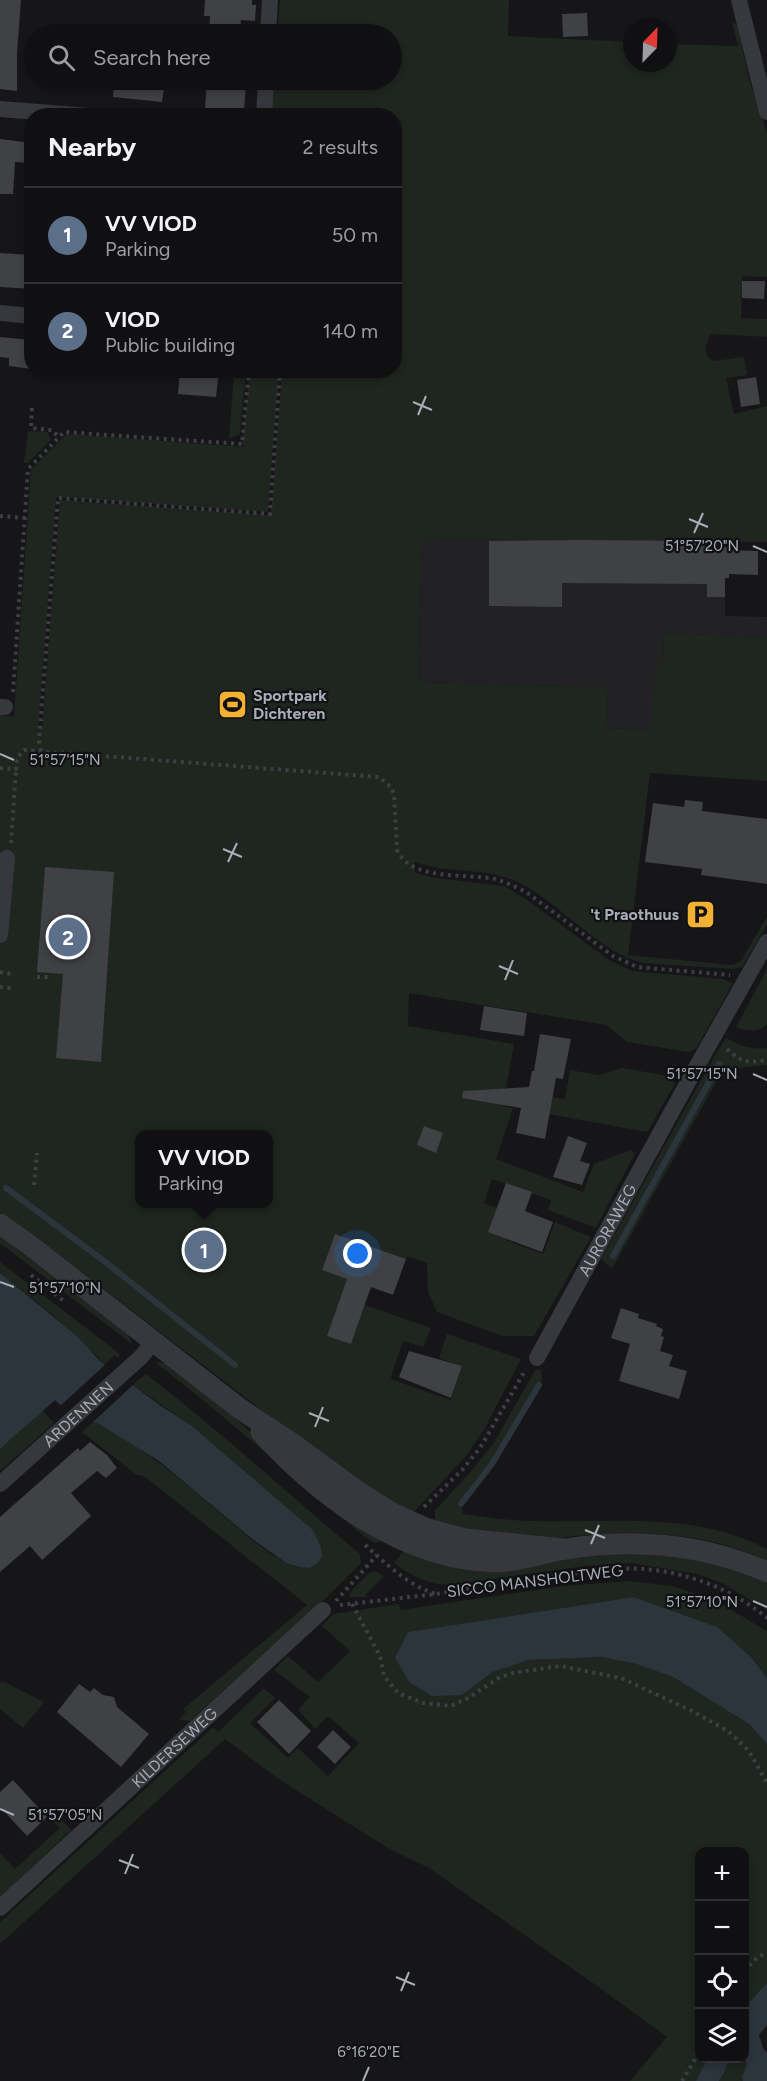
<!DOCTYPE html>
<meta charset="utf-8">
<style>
body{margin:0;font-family:Figtree,sans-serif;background:#1e1e20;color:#f1f3f6}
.controls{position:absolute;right:18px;bottom:18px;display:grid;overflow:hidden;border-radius:12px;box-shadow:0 3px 9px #0003}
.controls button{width:54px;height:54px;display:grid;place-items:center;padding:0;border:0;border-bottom:2px solid #303032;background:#101012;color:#f1f3f6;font:30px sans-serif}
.compass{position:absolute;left:623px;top:18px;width:54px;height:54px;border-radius:50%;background:#101012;box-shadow:0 3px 9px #0003;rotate:23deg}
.you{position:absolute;left:358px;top:1254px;width:21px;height:21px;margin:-15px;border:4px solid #fff;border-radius:50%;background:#1a73e8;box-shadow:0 0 0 9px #1a73e833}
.badge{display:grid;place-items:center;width:39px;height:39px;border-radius:50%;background:#d93025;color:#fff;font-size:20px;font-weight:700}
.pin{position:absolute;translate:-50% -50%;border:3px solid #fff;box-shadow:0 2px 6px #0006}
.popup{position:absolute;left:135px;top:1130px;width:138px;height:78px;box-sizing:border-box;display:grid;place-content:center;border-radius:12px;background:#101012;filter:drop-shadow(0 2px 4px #0005);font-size:20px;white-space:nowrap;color:#9c9d9f}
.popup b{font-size:22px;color:#f1f3f6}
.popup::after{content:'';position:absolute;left:50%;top:100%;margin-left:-12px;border:12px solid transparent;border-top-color:#101012}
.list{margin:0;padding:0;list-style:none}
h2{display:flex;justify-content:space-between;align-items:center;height:78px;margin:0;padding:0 24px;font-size:26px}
h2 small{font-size:20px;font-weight:400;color:#9c9d9f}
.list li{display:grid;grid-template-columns:39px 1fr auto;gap:18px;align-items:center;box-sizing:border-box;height:96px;padding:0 24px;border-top:2px solid #303032}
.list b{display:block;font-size:22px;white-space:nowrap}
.list p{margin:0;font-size:20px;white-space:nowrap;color:#9c9d9f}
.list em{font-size:20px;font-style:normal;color:#9c9d9f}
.icon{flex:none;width:33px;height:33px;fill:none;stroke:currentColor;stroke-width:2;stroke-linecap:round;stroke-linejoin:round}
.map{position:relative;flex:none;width:767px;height:2081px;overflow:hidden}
.search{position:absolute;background:#101012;box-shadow:0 3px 9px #0003;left:24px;top:24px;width:378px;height:66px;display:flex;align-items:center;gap:15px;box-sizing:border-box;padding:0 21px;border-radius:33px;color:#9c9d9f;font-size:22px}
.panel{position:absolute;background:#101012;box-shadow:0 3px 9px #0003;left:24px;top:108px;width:378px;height:270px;border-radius:24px}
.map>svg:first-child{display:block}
.built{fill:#222225}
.green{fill:#1e261f;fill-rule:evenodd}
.water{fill:#2c353c}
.pier{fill:#161618}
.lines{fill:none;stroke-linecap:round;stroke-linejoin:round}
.stream{stroke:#2c353c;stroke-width:6}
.building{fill:#404145}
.path{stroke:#3d3f44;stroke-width:4;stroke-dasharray:3 4.5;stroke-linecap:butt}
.minor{stroke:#37383d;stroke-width:16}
.tertiary{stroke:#37383d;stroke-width:21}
.ticks{fill:none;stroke:#a8adb8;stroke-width:2}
.labels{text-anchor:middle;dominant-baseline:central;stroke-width:4.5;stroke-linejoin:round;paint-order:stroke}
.poi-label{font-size:16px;font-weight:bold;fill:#a8adb8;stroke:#111113;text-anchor:start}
.street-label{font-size:16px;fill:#a8adb8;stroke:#111113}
.ticks-label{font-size:15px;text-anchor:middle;fill:#a8adb8;stroke:#111113;stroke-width:4.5;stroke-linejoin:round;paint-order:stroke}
</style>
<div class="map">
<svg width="767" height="2081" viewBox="0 0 767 2081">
<rect width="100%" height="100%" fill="#161618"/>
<path class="built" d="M 422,539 L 689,541 L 705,577 L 707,577 L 707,597 L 725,597 L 725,616 L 767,617 L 767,637 L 664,633 L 663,663 L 657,663 L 653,730 L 606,728 L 607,687 L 418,682 Z"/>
<path class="green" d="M 280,0 L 509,0 L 508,36 L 632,42 L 632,63 L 668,63 L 668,44 L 738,46 L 732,23 L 737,24 L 749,79 L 767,133 L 767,277 L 742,276 L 741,318 L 767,319 L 767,337 L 711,334 C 705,344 702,356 714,361 L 744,357 L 747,375 L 726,378 L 734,414 L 767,406 L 767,542 L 422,539 L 418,682 L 607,687 L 606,728 L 652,730 L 656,663 L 663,663 L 664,633 L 767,637 L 767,781 L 650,773 L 628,955 L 732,965 L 740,962 L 767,917 L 767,925 L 742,967 L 735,969 L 642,963 C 594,949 562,904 518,882 C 494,871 470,872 445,869 C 434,868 424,864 414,862 L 415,873 L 436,878 L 504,886 L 526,899 L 609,960 L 632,971 L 722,979 L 733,983 L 696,1049 L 689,1052 L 627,1042 L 606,1025 L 409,993 L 408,1026 L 514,1044 L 503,1106 L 513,1108 L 496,1159 L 583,1192 L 594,1164 L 630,1150 L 635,1153 L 596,1228 L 548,1210 L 551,1200 L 492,1179 L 484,1203 L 515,1215 L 506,1240 L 543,1254 L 555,1222 L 591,1237 L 534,1336 L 502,1336 L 437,1312 L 428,1292 L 427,1263 L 407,1256 L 406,1259 L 335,1234 L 322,1270 L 347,1279 L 328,1336 L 351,1344 L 365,1305 L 431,1328 L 423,1347 L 403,1341 L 390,1379 L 451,1400 L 462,1367 L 439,1358 L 447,1334 L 521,1359 L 486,1426 L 467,1455 L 411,1515 L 402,1511 L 264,1412 L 26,1229 L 0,1212 L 0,715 L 14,716 L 31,470 L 66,434 L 245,447 L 242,444 L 250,371 L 279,371 L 268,512 L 56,497 L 38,729 L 42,729 L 60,500 L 271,515 L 282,371 L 394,370 L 394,116 L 271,115 L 274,80 L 392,80 L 392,34 L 277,34 ZM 140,1134 L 268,1134 L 268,1204 L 140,1204 Z
M 234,371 L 246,371 L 240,434 L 229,439 Z
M 28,431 L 47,432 L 51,440 L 28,463 L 24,463 Z
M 767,969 L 767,1024 C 759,1033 746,1031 736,1027 Z
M 726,1038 C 741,1046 751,1050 767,1048 L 767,1065 L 738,1068 L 724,1068 L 612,1269 L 601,1259 L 718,1050 Z
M 622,1068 L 669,1076 L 675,1084 L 647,1132 L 531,1111 L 535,1095 L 565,1099 L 570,1070 L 599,1075 Z
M 0,1236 L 128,1334 L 132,1344 L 0,1243 Z
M 0,1262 L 120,1354 L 118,1358 L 115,1355 L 105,1364 L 54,1316 L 0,1273 Z
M 158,1362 L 166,1363 L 234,1417 L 289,1468 L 385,1538 L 381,1541 L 375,1543 L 364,1536 C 294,1479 228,1418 156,1363 Z
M 536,1369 L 541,1370 L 542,1379 L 492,1464 L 461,1504 L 463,1514 C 479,1516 496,1519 513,1520 C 599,1526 686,1507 767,1549 L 767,1561 C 713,1534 648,1530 588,1535 C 555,1538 520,1543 488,1537 C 470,1533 453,1526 435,1520 L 435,1510 L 466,1477 L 493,1444 Z
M 146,1374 C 220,1431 288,1494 360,1554 L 361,1563 L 321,1603 L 190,1721 L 179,1720 L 186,1712 L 183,1709 L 307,1605 L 144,1476 L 137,1475 L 82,1432 L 93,1421 C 140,1445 181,1479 220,1513 C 240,1529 263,1552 286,1563 C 297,1568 306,1568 317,1564 L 313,1530 L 192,1426 L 136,1387 L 133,1384 Z
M 52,1384 L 61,1406 L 55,1400 L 43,1411 L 54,1423 L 0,1471 L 0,1449 L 25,1427 Z
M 407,1547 L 572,1558 L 636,1552 L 683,1557 L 719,1565 L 767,1583 L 767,1610 L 722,1583 L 697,1574 L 631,1563 L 585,1566 L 452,1585 C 429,1585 413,1577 394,1563 Z
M 370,1572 L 377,1572 L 384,1576 L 365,1595 L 368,1597 L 349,1597 L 353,1589 Z
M 630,1581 L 672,1586 L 713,1599 L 767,1631 L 767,1678 L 751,1657 L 633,1597 L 408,1632 L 462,1695 L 493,1672 L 528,1660 L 602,1657 L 636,1664 L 673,1677 L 749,1724 L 767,1744 L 767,1983 L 745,2007 L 744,1852 L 700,1852 L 700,2058 L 707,2059 L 696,2081 L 630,2081 L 667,2037 L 600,1988 L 429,1868 L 388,1848 L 280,1780 L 225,1739 L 0,1944 L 0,1922 L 213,1727 L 218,1732 L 264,1688 L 275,1698 L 250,1723 L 288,1758 L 298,1748 L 328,1776 L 359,1743 L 328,1716 L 315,1729 L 298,1710 L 310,1697 L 274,1670 L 288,1656 L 318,1682 L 350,1651 L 322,1626 L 333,1614 L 399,1604 L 401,1610 L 563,1586 Z
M 2,1681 L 44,1702 L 23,1728 L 0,1709 L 0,1684 Z
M 57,1815 L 71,1830 L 0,1898 L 0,1853 L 15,1869 L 60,1828 L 52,1820 Z
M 745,2058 L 747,2064 L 742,2077 L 743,2081 L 719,2081 L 725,2071 L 728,2059 Z"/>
<path class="water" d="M 0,1273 L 78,1337 L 99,1360 L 161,1406 L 192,1426 L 313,1530 L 321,1547 L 322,1557 L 317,1564 L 309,1568 L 299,1567 L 286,1563 L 251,1538 L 159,1461 L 99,1424 L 64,1409 L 55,1400 L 0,1449 Z
M 633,1597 L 717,1627 L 751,1657 L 767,1678 L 767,1744 L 749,1724 L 673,1677 L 636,1664 L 602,1657 L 529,1660 L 493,1672 L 462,1695 L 432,1696 L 410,1683 L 395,1658 L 408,1632 Z
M 767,1983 L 767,2025 L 759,2035 L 763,2048 L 767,2053 L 767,2081 L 743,2081 L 742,2077 L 747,2064 L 744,2058 L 745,2007 Z
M 707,2059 L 728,2059 L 725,2071 L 719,2081 L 696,2081 Z"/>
<path class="pier" d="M 108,1362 L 135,1383 L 91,1424 L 64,1412 L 59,1407 Z"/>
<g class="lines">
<path class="stream" d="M 6,1188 L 104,1261 L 235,1365
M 613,1256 L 719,1064
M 461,1504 L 492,1464 L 539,1385"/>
</g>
<path class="building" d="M 0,0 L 21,0 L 17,53 L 17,91 L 0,89 Z
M 205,0 L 252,0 L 252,5 L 256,5 L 255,21 L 241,20 L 240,34 L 209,34 L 210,16 L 204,16 Z
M 587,13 L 588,36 L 563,37 L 562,14 Z
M 114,80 L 165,80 L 162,102 L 113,97 Z
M 207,81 L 246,85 L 244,110 L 205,108 Z
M 0,139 L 32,143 L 32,163 L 15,162 L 13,194 L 0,194 Z
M 0,253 L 32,255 L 32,289 L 0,287 Z
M 742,281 L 765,281 L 764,299 L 742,298 Z
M 0,337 L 32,340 L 32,369 L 9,366 L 9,358 L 0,357 Z
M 180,370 L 219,370 L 216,397 L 178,394 Z
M 756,377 L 760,404 L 741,407 L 737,380 Z
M 582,540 L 705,541 L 705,547 L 729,547 L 729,550 L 758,551 L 758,575 L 729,574 L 729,578 L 725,578 L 725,597 L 707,597 L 707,584 L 562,583 L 562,607 L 489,606 L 489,541 Z
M 685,800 L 703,802 L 702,811 L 767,819 L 767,884 L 701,875 L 702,869 L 645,862 L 653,803 L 684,807 Z
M 45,867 L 114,872 L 101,1062 L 56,1058 L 63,974 L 37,972 Z
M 484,1006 L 527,1013 L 524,1036 L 480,1030 Z
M 540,1034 L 571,1039 L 563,1079 L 556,1078 L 545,1139 L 516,1133 L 521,1108 L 462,1098 L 463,1091 L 529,1087 L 532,1071 L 534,1071 Z
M 424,1126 L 443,1133 L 436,1153 L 417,1145 Z
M 568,1136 L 587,1143 L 580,1161 L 590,1164 L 582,1185 L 553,1177 Z
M 506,1183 L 532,1192 L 525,1211 L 553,1222 L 542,1252 L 488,1232 Z
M 335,1234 L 406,1259 L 393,1295 L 371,1287 L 351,1344 L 327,1336 L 347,1279 L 322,1270 Z
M 621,1308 L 639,1314 L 638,1318 L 657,1324 L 656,1326 L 663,1329 L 661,1336 L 664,1337 L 660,1351 L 673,1355 L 669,1366 L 687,1371 L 679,1399 L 619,1381 L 630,1344 L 611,1338 Z
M 409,1351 L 462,1366 L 451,1398 L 399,1377 Z
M 90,1442 L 107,1455 L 117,1468 L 106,1478 L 97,1471 L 71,1493 L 91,1516 L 42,1560 L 30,1546 L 0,1572 L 0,1517 L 78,1448 L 80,1451 Z
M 79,1684 L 90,1692 L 94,1688 L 103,1695 L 114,1697 L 117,1707 L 149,1734 L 121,1767 L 57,1712 Z
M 279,1700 L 311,1731 L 289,1754 L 257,1722 Z
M 333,1730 L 351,1747 L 335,1764 L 317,1747 Z
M 13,1780 L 47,1817 L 27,1836 L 0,1807 L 0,1792 Z"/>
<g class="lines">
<path class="path" d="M 32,408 L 31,428 L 52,430 L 59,437
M 0,516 L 25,518
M 13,692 L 28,469 L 64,432 L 242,444 L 249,370
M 41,751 L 39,741 L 58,498 L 270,514 L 280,370
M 0,768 L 16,769 L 17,758 L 24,750 L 379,777 L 391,787 L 394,794 L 397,850 C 412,882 466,873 495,879 C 506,882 516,887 526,892 L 613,956 L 637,967 L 730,975
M 11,843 L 16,769
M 0,972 L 12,974
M 37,977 L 48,977
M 0,987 L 11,988
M 727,1049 C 742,1063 748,1063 767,1060
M 34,1185 L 37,1153
M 31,1275 L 65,1302
M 424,1507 L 463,1469 L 480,1448 L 526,1369
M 365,1545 C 387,1564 407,1585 436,1594
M 537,1579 C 563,1575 589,1571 615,1569 C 668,1565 727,1584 767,1618
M 336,1601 L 377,1555
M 352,1604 L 380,1656 L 384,1676 L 398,1693 L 423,1703 L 451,1706 L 468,1698 L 499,1678 L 513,1673 L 560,1666 L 621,1678 L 694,1712 L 728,1731 L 749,1751 L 767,1783
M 340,1605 L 436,1594 L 494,1584
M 744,1971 L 758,1957 L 767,1953
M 682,2081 L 700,2051"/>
<g class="minor">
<path d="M 739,0 L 767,112"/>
<path d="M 268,34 L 270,0"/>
<path d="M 0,109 L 90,116"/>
<path d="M 264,116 L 266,80"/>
<path d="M 0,313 L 32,316"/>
<path d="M 0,707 L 5,707"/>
<path d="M 0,935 L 7,858"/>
<path id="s1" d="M 537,1358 L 693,1073 L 767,942"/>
<path id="s2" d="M 0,1484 L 141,1357 L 154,1341"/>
<path id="s3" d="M 0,1908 L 323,1610"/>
</g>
<path class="tertiary" d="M 0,1224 L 27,1243 L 239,1408 L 293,1444 L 360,1493 L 392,1513 L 428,1529 L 465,1539 L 563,1549
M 261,1432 C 320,1497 404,1560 495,1562 C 520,1562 542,1552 566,1549 C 635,1538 703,1544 767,1572"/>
</g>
<path class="ticks" d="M 413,402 L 432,410M 418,415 L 426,396M 689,519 L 708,527M 694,533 L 703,513M 753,546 L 767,552M 0,754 L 14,760M 223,849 L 242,857M 228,862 L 237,843M 499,966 L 518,974M 505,980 L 513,960M 753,1074 L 767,1080M 0,1282 L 14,1287M 309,1413 L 329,1421M 315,1427 L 323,1407M 585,1530 L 605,1538M 591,1544 L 599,1525M 753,1601 L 767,1607M 0,1809 L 14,1815M 119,1860 L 139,1868M 125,1874 L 133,1854M 396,1977 L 415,1985M 401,1991 L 409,1972M 363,2081 L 369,2067"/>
<defs>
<symbol id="stadium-square" viewBox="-11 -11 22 22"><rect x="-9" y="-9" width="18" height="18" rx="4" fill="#f2b134" stroke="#111113"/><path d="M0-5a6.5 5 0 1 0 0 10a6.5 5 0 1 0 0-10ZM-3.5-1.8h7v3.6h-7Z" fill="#111"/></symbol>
<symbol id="parking-square" viewBox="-11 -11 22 22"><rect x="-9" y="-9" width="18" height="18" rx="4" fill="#f2b134" stroke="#111113"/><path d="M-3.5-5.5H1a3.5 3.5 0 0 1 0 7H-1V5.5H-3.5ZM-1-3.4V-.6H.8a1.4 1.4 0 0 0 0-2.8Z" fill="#111"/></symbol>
</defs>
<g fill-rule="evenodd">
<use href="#stadium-square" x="216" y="688" width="33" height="33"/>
<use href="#parking-square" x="684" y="898" width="33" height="33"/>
</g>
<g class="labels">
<g class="poi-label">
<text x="253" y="695">Sportpark<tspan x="253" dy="18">Dichteren</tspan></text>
<text x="679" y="914" text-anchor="end">'t Praothuus</text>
</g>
<g class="street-label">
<text stroke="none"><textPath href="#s1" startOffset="146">AURORAWEG</textPath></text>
<text stroke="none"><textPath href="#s2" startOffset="105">ARDENNEN</textPath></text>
<text transform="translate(535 1581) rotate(-7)">SICCO MANSHOLTWEG</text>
<text stroke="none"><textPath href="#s3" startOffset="237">KILDERSEWEG</textPath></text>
</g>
</g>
<g class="ticks-label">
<text x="702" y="551">51°57'20"N</text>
<text x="65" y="765">51°57'15"N</text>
<text x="702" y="1079">51°57'15"N</text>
<text x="65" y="1293">51°57'10"N</text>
<text x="702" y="1607">51°57'10"N</text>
<text x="65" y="1820">51°57'05"N</text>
<text x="369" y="2057">6°16'20"E</text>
</g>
</svg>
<div class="controls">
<button>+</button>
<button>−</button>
<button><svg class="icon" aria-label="locate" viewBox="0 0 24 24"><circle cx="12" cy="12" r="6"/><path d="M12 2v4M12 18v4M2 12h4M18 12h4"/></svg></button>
<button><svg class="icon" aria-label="layers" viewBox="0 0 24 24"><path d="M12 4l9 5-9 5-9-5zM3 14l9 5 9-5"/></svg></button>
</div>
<svg class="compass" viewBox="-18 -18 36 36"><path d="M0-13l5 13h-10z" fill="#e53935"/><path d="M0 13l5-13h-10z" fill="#9c9d9f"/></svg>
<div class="you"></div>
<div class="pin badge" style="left:204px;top:1250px;background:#5c6f8a">1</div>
<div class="popup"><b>VV VIOD</b>Parking</div>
<div class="pin badge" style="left:68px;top:937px;background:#5c6f8a">2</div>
<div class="search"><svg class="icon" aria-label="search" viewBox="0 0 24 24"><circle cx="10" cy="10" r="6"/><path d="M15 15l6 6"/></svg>Search here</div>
<section class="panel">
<h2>Nearby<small>2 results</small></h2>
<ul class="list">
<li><span class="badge" style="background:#5c6f8a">1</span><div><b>VV VIOD</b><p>Parking</p></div><em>50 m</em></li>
<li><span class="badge" style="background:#5c6f8a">2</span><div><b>VIOD</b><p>Public building</p></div><em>140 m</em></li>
</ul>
</section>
</div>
